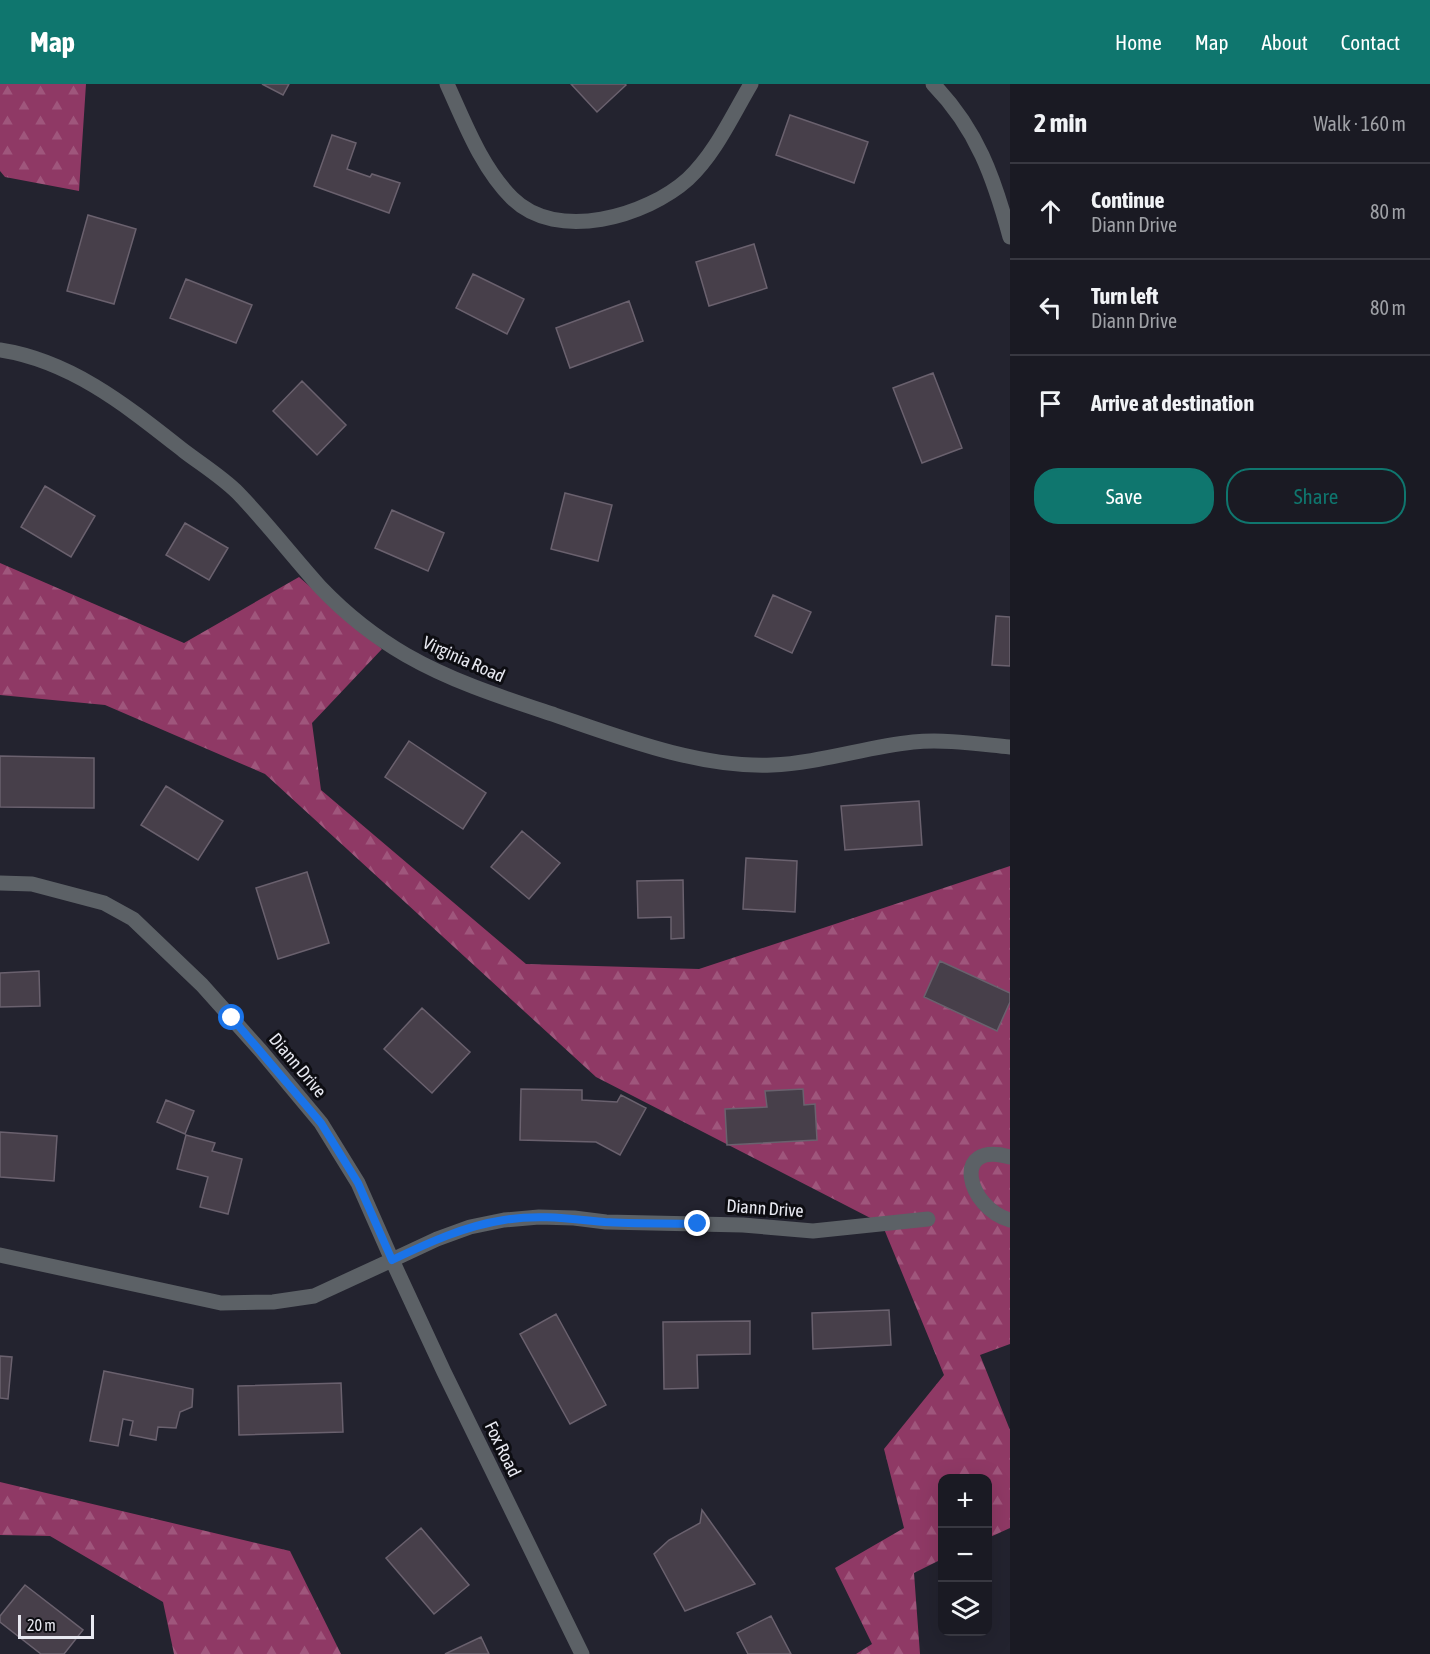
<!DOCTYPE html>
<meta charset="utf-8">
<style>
body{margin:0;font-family:"Asap Condensed",sans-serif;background:#272730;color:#f1f3f6}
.controls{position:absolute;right:18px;bottom:18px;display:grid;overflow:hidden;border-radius:12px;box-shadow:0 6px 24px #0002}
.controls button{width:54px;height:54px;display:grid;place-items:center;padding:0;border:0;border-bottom:2px solid #383841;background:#1a1a23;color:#f1f3f6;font:30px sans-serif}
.scale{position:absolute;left:18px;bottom:15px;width:76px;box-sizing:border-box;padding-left:6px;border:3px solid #e8e9f1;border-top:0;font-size:16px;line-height:21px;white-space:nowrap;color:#e8e9f1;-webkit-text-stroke:4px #0d0d12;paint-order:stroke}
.stop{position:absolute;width:18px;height:18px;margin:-14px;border:4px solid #1a73e8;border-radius:50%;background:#fff}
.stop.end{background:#1a73e8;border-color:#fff;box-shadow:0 2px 6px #0008}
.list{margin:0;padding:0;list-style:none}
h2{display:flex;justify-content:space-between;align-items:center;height:78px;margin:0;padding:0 24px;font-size:26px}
h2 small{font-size:20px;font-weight:400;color:#9fa1a6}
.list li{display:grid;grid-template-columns:39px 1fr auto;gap:18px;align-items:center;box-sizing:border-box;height:96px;padding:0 24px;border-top:2px solid #383841}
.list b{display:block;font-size:22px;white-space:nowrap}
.list p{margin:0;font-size:20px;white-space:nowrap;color:#9fa1a6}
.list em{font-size:20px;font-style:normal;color:#9fa1a6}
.actions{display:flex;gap:12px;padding:18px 24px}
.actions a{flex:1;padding:14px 0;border:2px solid #0f766e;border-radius:24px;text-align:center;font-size:21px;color:#0f766e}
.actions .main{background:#0f766e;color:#fff}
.icon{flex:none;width:33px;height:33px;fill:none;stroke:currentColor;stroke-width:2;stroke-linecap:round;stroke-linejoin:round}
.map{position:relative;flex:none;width:1010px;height:1570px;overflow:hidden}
header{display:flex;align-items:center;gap:36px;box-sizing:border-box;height:84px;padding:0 30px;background:#0f766e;color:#fff}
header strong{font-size:28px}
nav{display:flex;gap:33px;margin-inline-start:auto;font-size:21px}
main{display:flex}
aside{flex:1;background:#1a1a23}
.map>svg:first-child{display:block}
.forest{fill:url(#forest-firs)}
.building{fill:#473f4a;stroke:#6a616e;stroke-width:1.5}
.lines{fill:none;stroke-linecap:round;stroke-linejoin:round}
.minor{stroke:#5c6166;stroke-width:15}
.route{stroke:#1a73e8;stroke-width:8}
.labels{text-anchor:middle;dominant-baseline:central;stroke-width:6;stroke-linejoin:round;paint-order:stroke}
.street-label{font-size:18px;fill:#e8e9f1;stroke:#0d0d12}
</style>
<header>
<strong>Map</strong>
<nav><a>Home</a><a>Map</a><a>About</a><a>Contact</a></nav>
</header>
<main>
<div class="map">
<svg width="1010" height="1570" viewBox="0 0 1010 1570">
<defs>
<pattern id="forest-firs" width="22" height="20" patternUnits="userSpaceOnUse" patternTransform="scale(1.5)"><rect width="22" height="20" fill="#8f3965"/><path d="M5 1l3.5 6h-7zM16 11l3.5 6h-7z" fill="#9f567c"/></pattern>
</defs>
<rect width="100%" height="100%" fill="#23232f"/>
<path class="forest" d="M 0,0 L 86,0 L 79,107 L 5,93 L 0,87 Z
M 0,479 L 184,559 L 299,493 L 382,565 L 312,639 L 321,706 L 526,880 L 699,885 L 1010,782 L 1010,1260 L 980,1271 L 1010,1346 L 1010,1444 L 988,1454 L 988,1394 L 942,1394 L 942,1475 L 914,1489 L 920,1570 L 856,1570 L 872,1560 L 835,1484 L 904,1444 L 884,1365 L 944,1291 L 882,1140 L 596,993 L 265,690 L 105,621 L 0,611 Z
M 0,1398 L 290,1467 L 341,1570 L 174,1570 L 163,1518 L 50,1452 L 0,1451 Z"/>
<path class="building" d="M 262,0 L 289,0 L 283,11 Z
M 571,0 L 625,0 L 626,1 L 597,28 Z
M 790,31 L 868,58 L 854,99 L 776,71 Z
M 332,51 L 356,59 L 347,85 L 370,93 L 372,90 L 400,99 L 389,129 L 314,102 Z
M 88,131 L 136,145 L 114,220 L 67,207 Z
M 754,160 L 767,204 L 709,222 L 696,178 Z
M 473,190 L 524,215 L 507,250 L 456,224 Z
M 186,195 L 252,221 L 236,259 L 170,234 Z
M 629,217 L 643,257 L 570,284 L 556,244 Z
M 933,289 L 962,364 L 922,379 L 893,304 Z
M 302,297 L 346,341 L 317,371 L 273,327 Z
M 45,402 L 95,432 L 71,473 L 21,443 Z
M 565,409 L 612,421 L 598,477 L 551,465 Z
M 392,426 L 444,449 L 428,487 L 375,464 Z
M 185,439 L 228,464 L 209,496 L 166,471 Z
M 773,511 L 811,528 L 792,569 L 755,552 Z
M 996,532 L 1010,533 L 1010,582 L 992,581 Z
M 409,657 L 486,709 L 463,745 L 385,693 Z
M 0,672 L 94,674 L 94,724 L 0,723 Z
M 166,702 L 223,737 L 198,776 L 141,741 Z
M 919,717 L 922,761 L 845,766 L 841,722 Z
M 522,747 L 560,779 L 529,815 L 491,783 Z
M 746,774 L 797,777 L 795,828 L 743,825 Z
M 307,788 L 329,859 L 278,875 L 256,804 Z
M 683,796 L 684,854 L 671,855 L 671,833 L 638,834 L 637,797 Z
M 940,877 L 1010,909 L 1010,918 L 997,947 L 924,913 Z
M 39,887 L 40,922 L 0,923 L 0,889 Z
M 422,924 L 470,968 L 432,1009 L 384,965 Z
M 521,1005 L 582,1006 L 582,1016 L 617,1018 L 621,1011 L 646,1024 L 620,1071 L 596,1058 L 520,1056 Z
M 803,1005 L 804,1021 L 815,1020 L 817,1056 L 727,1061 L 725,1025 L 767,1023 L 765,1007 Z
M 166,1016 L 194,1027 L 185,1050 L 157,1038 Z
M 0,1048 L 57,1052 L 54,1097 L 0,1093 Z
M 186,1051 L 215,1059 L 212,1067 L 242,1075 L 228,1130 L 200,1123 L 208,1093 L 177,1085 Z
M 889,1226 L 891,1261 L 813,1265 L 812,1229 Z
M 556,1230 L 606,1321 L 570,1340 L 520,1250 Z
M 750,1237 L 750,1270 L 697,1271 L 698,1304 L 664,1305 L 663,1238 Z
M 0,1272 L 12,1273 L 8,1315 L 0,1314 Z
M 104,1287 L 193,1305 L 192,1323 L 180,1328 L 176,1344 L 158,1343 L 156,1356 L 130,1351 L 133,1337 L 123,1335 L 118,1362 L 90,1357 Z
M 341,1299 L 343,1348 L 239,1351 L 238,1302 Z
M 702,1426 L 755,1500 L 685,1527 L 654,1470 L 669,1456 L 700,1439 Z
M 421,1444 L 469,1501 L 434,1530 L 386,1474 Z
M 25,1501 L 83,1546 L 64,1570 L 41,1570 L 0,1538 L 0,1532 Z
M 771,1532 L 791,1570 L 748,1570 L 737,1549 Z
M 481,1553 L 489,1570 L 445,1570 Z"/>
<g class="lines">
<path class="minor" d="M 447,0 C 465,39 481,83 512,114 C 557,159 647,132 688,95 C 715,70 732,32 751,0
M 933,0 C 977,45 994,94 1010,153
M 0,266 C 72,277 128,323 184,367 C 201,380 222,393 238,409 C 267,439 293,473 321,504 C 346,530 375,553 406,571 C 453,598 504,614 555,631 C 622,654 700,684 772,681 C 819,679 866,663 913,658 C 945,655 978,660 1010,663
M 0,799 L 32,800 L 104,819 L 133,835 L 202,901 L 261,967 L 321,1039 L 358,1099 L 392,1176 L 314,1212 L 273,1218 L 221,1219 L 0,1171
M 1010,1073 C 950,1056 967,1124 1010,1136
M 582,1570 L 444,1288 L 392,1176 L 437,1155 L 470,1143 L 504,1136 L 539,1133 L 574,1134 L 606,1138 L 743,1141 L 813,1147 L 928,1135"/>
</g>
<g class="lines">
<path class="route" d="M 232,934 L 321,1039 L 358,1099 L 392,1176 C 428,1159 464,1142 504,1136 C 539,1130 571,1135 605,1138 C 636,1140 667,1139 698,1140"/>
</g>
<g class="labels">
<g class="street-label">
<text transform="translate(464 575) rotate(24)">Virginia Road</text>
<text transform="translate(298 981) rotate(50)">Diann Drive</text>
<text transform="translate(765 1124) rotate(4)">Diann Drive</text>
<text transform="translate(503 1365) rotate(64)">Fox Road</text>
</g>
</g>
</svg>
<div class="controls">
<button>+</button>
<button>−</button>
<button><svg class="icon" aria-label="layers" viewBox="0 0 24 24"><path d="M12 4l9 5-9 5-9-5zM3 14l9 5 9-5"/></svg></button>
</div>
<div class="scale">20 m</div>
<div class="stop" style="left:232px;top:934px"></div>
<div class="stop end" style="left:698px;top:1140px"></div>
</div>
<aside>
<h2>2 min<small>Walk · 160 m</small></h2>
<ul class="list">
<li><svg class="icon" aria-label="ahead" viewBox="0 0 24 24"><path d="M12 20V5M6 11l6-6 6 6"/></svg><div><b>Continue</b><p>Diann Drive</p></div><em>80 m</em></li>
<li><svg class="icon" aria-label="left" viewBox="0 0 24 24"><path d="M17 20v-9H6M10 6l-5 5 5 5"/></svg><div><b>Turn left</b><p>Diann Drive</p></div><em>80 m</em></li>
<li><svg class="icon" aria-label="arrive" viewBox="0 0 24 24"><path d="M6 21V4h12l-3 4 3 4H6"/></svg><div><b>Arrive at destination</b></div></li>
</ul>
<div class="actions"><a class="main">Save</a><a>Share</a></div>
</aside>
</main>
